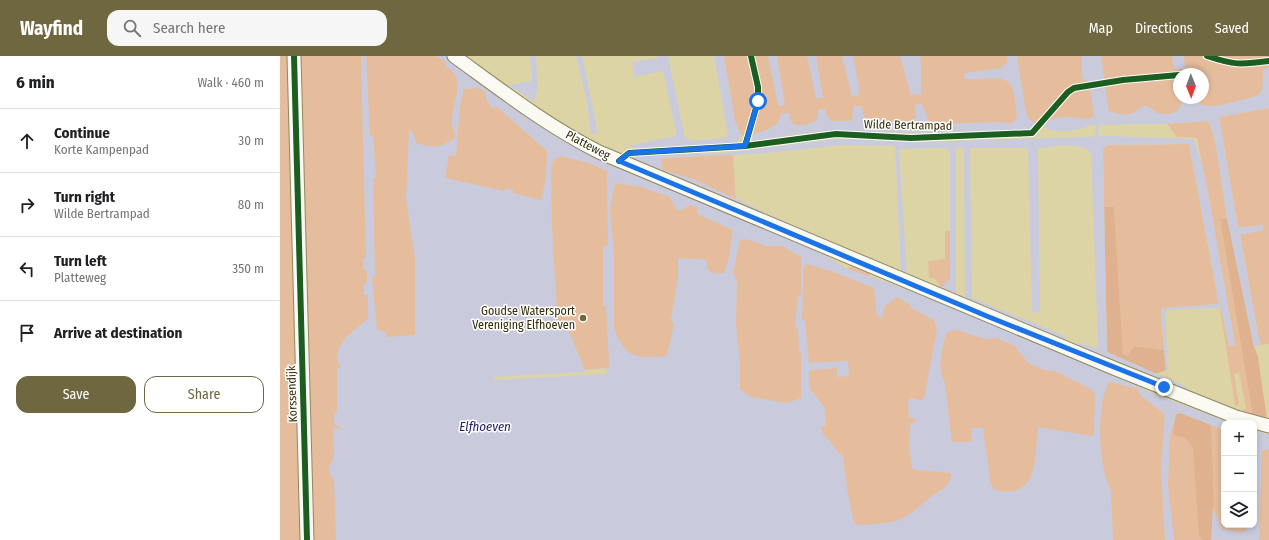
<!DOCTYPE html>
<meta charset="utf-8">
<style>
body{margin:0;font-family:"Fira Sans Condensed",sans-serif;background:#f6f6f6;color:#202124}
.controls{position:absolute;right:12px;bottom:12px;display:grid;overflow:hidden;border-radius:8px;box-shadow:0 2px 6px #0003}
.controls button{width:36px;height:36px;display:grid;place-items:center;padding:0;border:0;border-bottom:1px solid #e0e0e0;background:#fff;color:#202124;font:20px sans-serif}
.compass{position:absolute;left:893px;top:12px;width:36px;height:36px;border-radius:50%;background:#fff;box-shadow:0 2px 6px #0003;rotate:179deg}
.stop{position:absolute;width:12px;height:12px;margin:-9px;border:3px solid #1a73e8;border-radius:50%;background:#fff}
.stop.end{background:#1a73e8;border-color:#fff;box-shadow:0 1px 4px #0008}
.list{margin:0;padding:0;list-style:none}
h2{display:flex;justify-content:space-between;align-items:center;height:52px;margin:0;padding:0 16px;font-size:17px}
h2 small{font-size:13px;font-weight:400;color:#757577}
.list li{display:grid;grid-template-columns:26px 1fr auto;gap:12px;align-items:center;box-sizing:border-box;height:64px;padding:0 16px;border-top:1px solid #e0e0e0}
.list b{display:block;font-size:15px;white-space:nowrap}
.list p{margin:0;font-size:13px;white-space:nowrap;color:#757577}
.list em{font-size:13px;font-style:normal;color:#757577}
.actions{display:flex;gap:8px;padding:12px 16px}
.actions a{flex:1;padding:9px 0;border:1px solid #6e673f;border-radius:12px;text-align:center;font-size:14px;color:#6e673f}
.actions .main{background:#6e673f;color:#fff}
.icon{flex:none;width:22px;height:22px;fill:none;stroke:currentColor;stroke-width:2;stroke-linecap:round;stroke-linejoin:round}
.map{position:relative;flex:none;width:989px;height:484px;overflow:hidden}
header{display:flex;align-items:center;gap:24px;box-sizing:border-box;height:56px;padding:0 20px;background:#6e673f;color:#fff}
header strong{font-size:19px}
nav{display:flex;gap:22px;margin-inline-start:auto;font-size:14px}
.search{width:280px;height:36px;background:#f6f6f6;display:flex;align-items:center;gap:10px;box-sizing:border-box;padding:0 14px;border-radius:12px;color:#757577;font-size:15px}
main{display:flex}
aside{flex:1;background:#fff}
.map>svg:first-child{display:block}
.green{fill:#e5bd9c;fill-rule:evenodd}
.forest{fill:#e0b18e}
.water{fill:#c9cbdc;fill-rule:evenodd}
.pier{fill:#ddd4a6}
.lines{fill:none;stroke-linecap:round;stroke-linejoin:round}
.stream{stroke:#c9cbdc;stroke-width:3.5}
.minor-casing{stroke:#8f8860;stroke-width:15}
.minor{stroke:#faf9f2;stroke-width:13}
.cycleway-casing{stroke:#fff;stroke-width:8}
.cycleway{stroke:#1b5e20;stroke-width:6}
.route{stroke:#1a73e8;stroke-width:5}
.poi-dot{fill:#6e673f;stroke:#fff;stroke-width:1.5}
.labels{text-anchor:middle;dominant-baseline:central;stroke-width:3;stroke-linejoin:round;paint-order:stroke}
.street-label{font-size:12px;fill:#332c08;stroke:#fff}
.poi-label{font-size:12px;fill:#332c08;stroke:#fff;text-anchor:end}
.water-label{font-size:13px;font-style:italic;fill:#211969;stroke:#fff}
</style>
<header>
<strong>Wayfind</strong>
<div class="search"><svg class="icon" aria-label="search" viewBox="0 0 24 24"><circle cx="10" cy="10" r="6"/><path d="M15 15l6 6"/></svg>Search here</div>
<nav><a>Map</a><a>Directions</a><a>Saved</a></nav>
</header>
<main>
<aside>
<h2>6 min<small>Walk · 460 m</small></h2>
<ul class="list">
<li><svg class="icon" aria-label="ahead" viewBox="0 0 24 24"><path d="M12 20V5M6 11l6-6 6 6"/></svg><div><b>Continue</b><p>Korte Kampenpad</p></div><em>30 m</em></li>
<li><svg class="icon" aria-label="right" viewBox="0 0 24 24"><path d="M7 20v-9h11M14 6l5 5-5 5"/></svg><div><b>Turn right</b><p>Wilde Bertrampad</p></div><em>80 m</em></li>
<li><svg class="icon" aria-label="left" viewBox="0 0 24 24"><path d="M17 20v-9H6M10 6l-5 5 5 5"/></svg><div><b>Turn left</b><p>Platteweg</p></div><em>350 m</em></li>
<li><svg class="icon" aria-label="arrive" viewBox="0 0 24 24"><path d="M6 21V4h12l-3 4 3 4H6"/></svg><div><b>Arrive at destination</b></div></li>
</ul>
<div class="actions"><a class="main">Save</a><a>Share</a></div>
</aside>
<div class="map">
<svg width="989" height="484" viewBox="0 0 989 484">
<rect width="100%" height="100%" fill="#ddd4a6"/>
<path class="green" d="M 0,0 L 161,0 L 286,94 L 567,213 L 572,210 L 589,217 L 590,221 L 569,213 L 944,367 L 944,469 L 974,469 L 974,378 L 989,383 L 989,484 L 0,484 Z
M 436,0 L 989,0 L 989,48 L 900,61 L 755,67 L 662,76 L 620,73 L 450,80 ZM 899,18 L 923,18 L 923,42 L 899,42 Z
M 989,52 L 989,288 L 980,289 L 960,178 L 983,174 L 983,169 L 958,172 L 939,61 Z
M 926,65 L 930,67 C 939,98 943,130 947,161 L 940,163 L 973,361 L 956,354 L 960,355 L 966,352 L 959,316 L 954,318 L 959,348 L 955,351 L 940,252 L 941,252 L 949,290 L 955,289 L 917,82 L 897,81 L 887,68 Z
M 909,88 L 939,248 L 883,252 L 881,256 L 884,294 L 854,290 L 847,300 L 843,299 L 834,151 L 824,151 L 823,93 L 827,89 Z
M 453,98 L 456,147 L 360,104 Z
M 665,175 L 670,175 L 670,223 L 661,232 L 656,224 L 649,221 L 648,205 L 665,203 Z"/>
<path class="forest" d="M 824,151 L 834,151 L 843,298 L 847,300 L 854,290 L 884,294 L 886,314 L 876,318 L 827,296 Z
M 947,162 L 974,291 L 978,301 L 987,364 L 973,361 L 940,163 Z
M 900,357 L 931,369 L 934,453 L 931,484 L 922,484 L 919,479 L 913,392 C 908,382 903,380 893,379 L 896,358 Z"/>
<path class="water" d="M 81,0 L 86,0 L 90,80 L 93,80 L 96,121 L 93,123 L 95,220 L 92,221 L 97,274 L 106,276 L 107,281 L 135,279 L 135,202 L 126,144 L 129,75 L 132,74 L 136,87 C 153,92 160,93 176,81 C 175,77 173,73 172,69 C 170,50 189,21 166,11 L 165,5 L 155,0 L 167,0 L 269,75 L 314,101 L 398,134 L 540,196 L 567,213 L 615,229 L 732,275 L 874,338 L 951,367 L 944,367 L 944,374 L 900,357 L 896,358 L 890,379 L 888,430 L 894,484 L 885,484 L 881,413 L 885,358 L 860,339 L 858,333 L 829,326 C 816,348 818,411 831,434 L 833,484 L 56,484 L 54,423 L 50,419 L 49,411 L 54,402 L 53,371 L 62,374 L 54,367 L 54,357 L 57,357 L 57,312 L 61,312 C 60,309 57,307 57,304 C 56,285 75,274 88,263 L 88,239 L 84,239 L 84,228 L 87,227 L 87,215 L 83,213 L 83,203 L 86,202 ZM 199,32 L 206,37 L 206,43 L 213,53 L 216,50 L 267,95 L 266,123 L 261,144 L 233,137 L 233,134 L 226,132 L 224,135 L 165,122 L 169,99 L 176,100 L 180,49 L 184,33 ZM 280,100 L 309,107 L 327,115 L 328,189 L 323,191 L 323,249 L 326,250 L 329,306 L 329,311 L 326,312 L 305,314 L 287,271 L 278,272 L 272,171 L 271,111 L 273,105 ZM 335,127 L 361,131 L 390,141 L 397,154 L 401,154 L 411,149 L 417,151 L 417,158 L 453,174 L 449,202 L 444,217 C 437,218 432,218 427,212 L 427,204 L 398,202 L 398,222 L 391,263 L 394,268 L 387,300 C 358,303 346,303 334,273 L 334,199 L 330,153 ZM 466,183 L 487,190 L 502,190 L 521,201 L 521,239 L 518,241 L 515,271 L 518,273 L 519,294 L 521,298 L 521,342 L 508,347 L 470,341 L 460,333 L 460,308 L 456,269 L 457,226 L 453,217 L 460,184 ZM 527,208 L 551,215 L 594,232 L 597,260 L 602,262 L 605,250 L 617,241 L 629,248 L 631,252 L 654,264 L 657,274 L 644,343 L 639,344 L 631,342 L 628,346 L 629,362 L 635,362 L 635,366 L 630,369 L 629,391 L 632,412 L 636,414 L 671,417 C 672,430 660,434 651,441 C 628,459 626,466 595,468 C 587,469 581,470 574,467 L 567,432 L 563,401 L 543,378 L 541,371 L 546,369 L 545,352 L 530,333 L 529,316 L 531,314 L 557,312 L 557,321 L 569,320 L 568,305 L 529,307 L 525,265 L 522,264 L 524,211 ZM 677,274 L 705,283 L 716,282 L 735,290 L 748,307 L 764,314 L 775,315 L 811,333 L 815,339 L 814,378 L 812,380 L 758,371 C 755,400 759,445 715,434 L 710,427 C 709,409 705,391 703,372 L 692,372 L 691,386 L 672,386 L 665,327 C 656,313 662,291 667,276 Z
M 250,0 L 256,0 L 258,32 L 254,46 L 229,29 L 252,25 Z
M 296,0 L 302,0 L 317,72 L 316,78 L 311,78 L 307,45 Z
M 378,0 L 388,0 L 405,82 L 412,85 L 445,82 L 448,79 L 434,0 L 444,0 L 455,65 L 461,79 L 457,87 L 400,92 L 354,93 L 351,89 L 397,80 L 383,15 L 354,21 L 352,6 L 378,2 Z
M 488,0 L 497,0 L 505,49 L 499,50 L 497,44 Z
M 527,0 L 536,0 L 543,42 L 536,42 Z
M 562,0 L 573,0 L 579,31 L 578,41 L 572,40 Z
M 620,0 L 640,0 L 641,8 L 641,38 L 631,39 Z
M 727,0 L 737,0 L 745,51 L 748,62 L 756,68 L 748,75 L 660,79 L 657,77 L 536,76 L 472,85 L 473,78 L 487,74 L 498,67 L 501,58 L 509,57 C 509,60 510,64 512,67 C 517,72 532,68 537,64 L 539,53 L 545,53 L 547,60 L 552,65 L 568,65 L 572,64 L 574,50 L 581,50 L 584,60 L 588,65 L 598,68 L 605,69 L 618,64 L 625,66 L 634,65 L 636,60 L 635,49 L 642,48 L 652,74 L 658,75 L 660,68 L 720,66 L 731,68 L 737,61 C 733,13 728,24 685,23 L 684,17 L 721,12 L 727,6 Z
M 802,0 L 821,0 L 828,50 L 829,55 C 836,58 847,60 853,57 C 857,55 860,51 864,50 C 870,50 873,55 878,57 C 891,61 902,56 902,42 L 914,42 L 916,46 C 931,55 946,47 962,44 C 969,42 974,41 980,38 C 984,29 982,22 984,13 L 989,11 L 989,52 L 939,61 L 958,172 L 983,169 L 983,174 L 960,179 L 980,289 L 974,291 L 947,162 L 935,84 L 930,67 L 926,65 L 887,68 L 810,69 C 799,75 776,78 765,72 L 765,68 C 778,57 793,62 808,63 L 812,62 L 814,58 L 809,27 L 802,22 Z
M 892,0 L 904,0 L 905,13 L 894,13 Z
M 829,80 L 914,83 L 922,108 L 928,136 L 955,289 L 949,290 L 941,252 L 887,254 L 885,258 L 888,314 L 886,314 L 881,256 L 883,252 L 939,248 L 909,88 L 827,89 L 823,93 L 827,296 L 907,331 L 906,335 L 847,309 L 821,303 L 796,291 L 798,287 L 817,292 L 818,288 L 811,98 C 804,85 771,90 758,93 L 760,256 L 755,257 L 752,255 L 748,92 L 690,92 L 692,242 L 785,280 L 785,285 L 621,216 L 615,90 L 563,89 L 477,98 L 380,102 L 383,114 L 413,123 L 571,196 L 563,197 L 414,128 L 353,104 L 354,101 L 359,99 L 444,97 L 554,83 L 644,86 ZM 665,92 L 670,95 L 670,223 L 661,232 L 627,217 L 619,93 ZM 676,92 L 684,92 L 685,241 L 676,237 Z
M 974,375 L 989,378 L 989,393 L 982,395 L 979,484 L 931,484 L 933,451 L 942,473 L 963,477 L 970,469 L 974,469 Z"/>
<path class="pier" d="M 326,312 L 327,318 L 214,324 L 214,321 L 305,316 L 305,314 Z"/>
<g class="lines">
<path class="stream" d="M 817,66 L 817,84"/>
<defs>
<path id="minor" d="M 14,0 L 27,484
M 174,0 C 221,34 267,70 319,96 L 836,313 L 956,361 L 989,370"/>
</defs>
<use href="#minor" class="minor-casing"/>
<use href="#minor" class="minor"/>
<defs>
<path id="cycleway" d="M 14,0 L 27,484
M 927,0 C 954,9 960,9 989,5
M 465,90 L 478,45 L 478,31 L 471,0
M 339,105 L 349,97 L 465,90 L 556,78 L 631,82 L 752,77 L 788,36 L 794,32 L 843,24 L 899,19"/>
</defs>
<use href="#cycleway" class="cycleway-casing"/>
<use href="#cycleway" class="cycleway"/>
</g>
<g class="lines">
<path class="route" d="M 478,45 L 465,90 L 349,97 L 339,105 L 709,261 L 884,331"/>
</g>
<circle class="poi-dot" cx="303" cy="262" r="4"/>
<g class="labels">
<g class="street-label">
<text transform="translate(628 69) rotate(1)">Wilde Bertrampad</text>
<text transform="translate(308 89) rotate(28)">Platteweg</text>
<text transform="translate(12 338) rotate(-92)">Korssendijk</text>
</g>
<g class="poi-label">
<text x="295" y="255">Goudse Watersport<tspan x="295" dy="14">Vereniging Elfhoeven</tspan></text>
</g>
<g class="water-label">
<text x="205" y="370">Elfhoeven</text>
</g>
</g>
</svg>
<div class="controls">
<button>+</button>
<button>−</button>
<button><svg class="icon" aria-label="layers" viewBox="0 0 24 24"><path d="M12 4l9 5-9 5-9-5zM3 14l9 5 9-5"/></svg></button>
</div>
<svg class="compass" viewBox="-18 -18 36 36"><path d="M0-13l5 13h-10z" fill="#e53935"/><path d="M0 13l5-13h-10z" fill="#757577"/></svg>
<div class="stop" style="left:478px;top:45px"></div>
<div class="stop end" style="left:884px;top:331px"></div>
</div>
</main>
